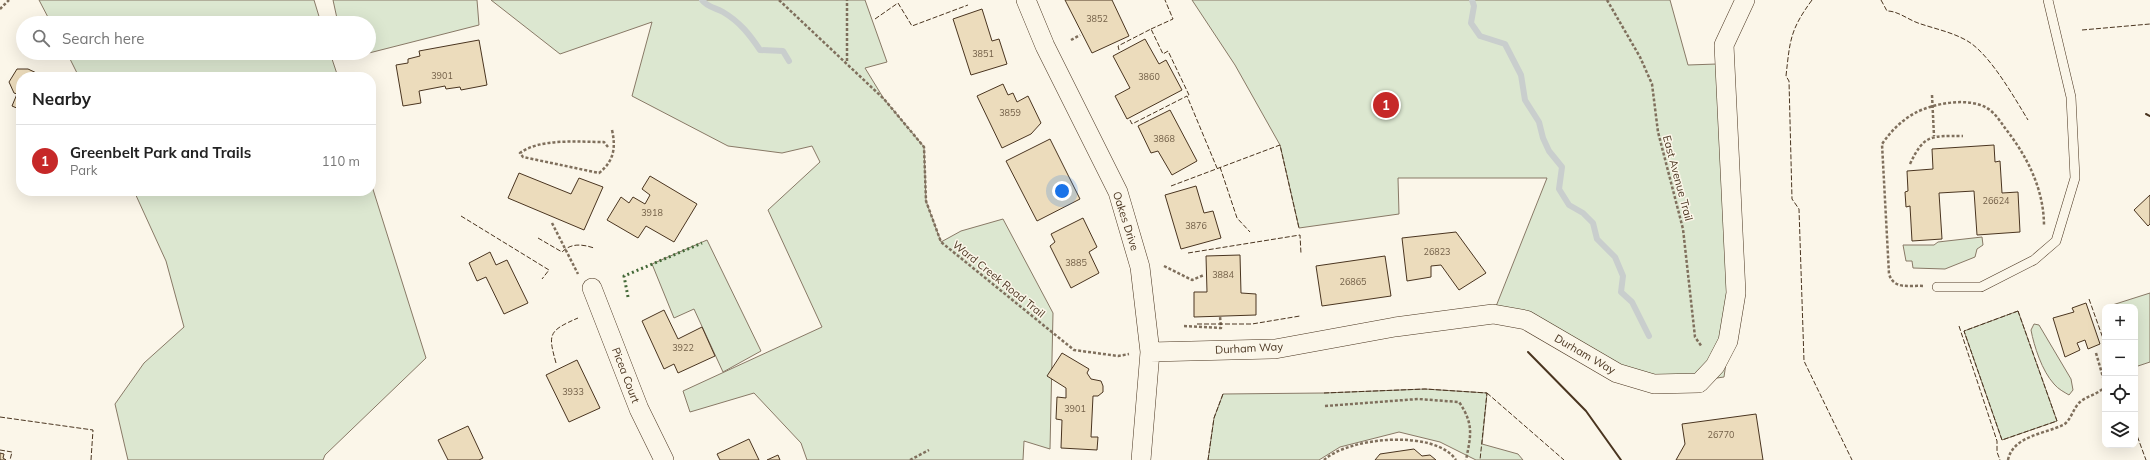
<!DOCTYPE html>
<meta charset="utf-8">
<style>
body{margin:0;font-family:Mulish,sans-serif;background:#f2f2f2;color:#222}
.controls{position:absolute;right:12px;bottom:12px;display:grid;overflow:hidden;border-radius:8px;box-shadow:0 4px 16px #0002}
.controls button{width:36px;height:36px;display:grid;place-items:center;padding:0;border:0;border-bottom:1px solid #e0e0e0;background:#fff;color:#222;font:20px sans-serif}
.you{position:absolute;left:1062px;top:191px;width:14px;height:14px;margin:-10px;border:3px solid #fff;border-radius:50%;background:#1a73e8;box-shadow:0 0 0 6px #1a73e833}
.badge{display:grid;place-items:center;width:26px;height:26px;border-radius:50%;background:#c62828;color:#fff;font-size:13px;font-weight:700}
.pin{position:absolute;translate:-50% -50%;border:2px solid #fff;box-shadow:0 1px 4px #0006}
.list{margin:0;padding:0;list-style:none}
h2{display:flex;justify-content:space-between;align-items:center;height:52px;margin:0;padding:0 16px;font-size:17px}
h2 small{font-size:13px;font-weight:400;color:#767676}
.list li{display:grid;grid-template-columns:26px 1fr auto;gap:12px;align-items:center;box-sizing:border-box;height:72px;padding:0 16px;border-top:1px solid #e0e0e0}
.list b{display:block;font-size:15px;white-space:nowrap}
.list p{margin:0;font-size:13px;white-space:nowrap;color:#767676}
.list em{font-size:13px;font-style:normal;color:#767676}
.icon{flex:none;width:22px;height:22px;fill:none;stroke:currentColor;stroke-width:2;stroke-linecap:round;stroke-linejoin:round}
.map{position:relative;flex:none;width:2150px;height:460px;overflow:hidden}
.search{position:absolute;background:#fff;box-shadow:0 4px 16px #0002;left:16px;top:16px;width:360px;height:44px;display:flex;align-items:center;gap:10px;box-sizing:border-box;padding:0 14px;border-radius:22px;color:#767676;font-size:15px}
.panel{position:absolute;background:#fff;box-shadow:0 4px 16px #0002;left:16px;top:72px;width:360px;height:124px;border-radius:16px}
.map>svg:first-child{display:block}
.green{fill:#dce7d0;stroke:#887966}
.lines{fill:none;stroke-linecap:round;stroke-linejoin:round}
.stream{stroke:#c9cecd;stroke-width:6}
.building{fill:#ecdcbc;stroke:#4a3520}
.service-casing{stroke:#4a3520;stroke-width:10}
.minor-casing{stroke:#4a3520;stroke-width:20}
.path{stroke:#7f6f5c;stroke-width:2.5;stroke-dasharray:3 2;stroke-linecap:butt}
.service{stroke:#fbf6e9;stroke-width:9}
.minor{stroke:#fbf6e9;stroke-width:19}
.hedge{stroke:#436837;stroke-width:3;stroke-dasharray:2 3;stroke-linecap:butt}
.fence{stroke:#4a3520;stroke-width:1;stroke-dasharray:5 2;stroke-linecap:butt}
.wall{stroke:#4a3520;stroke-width:2}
.labels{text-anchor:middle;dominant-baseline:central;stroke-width:3;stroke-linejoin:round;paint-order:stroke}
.number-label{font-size:9px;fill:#725f47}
.street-label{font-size:11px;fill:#4a3520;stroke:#fbf6e9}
</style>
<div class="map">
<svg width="2150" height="460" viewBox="0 0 2150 460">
<rect width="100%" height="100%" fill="#fbf6e9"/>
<path class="green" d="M 39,0 L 314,0 L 321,23 L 51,23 Z
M 333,0 L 477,0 L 479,25 L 369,53 L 369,23 L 338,23 Z
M 491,0 L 865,0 L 887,62 L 865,68 L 884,99 L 924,147 L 926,201 L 941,242 L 961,231 L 1003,219 L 1053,313 L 1050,449 L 1024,441 L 1023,460 L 807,460 L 801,443 L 754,393 L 690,412 L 683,391 L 822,327 L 768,210 L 820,162 L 812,146 L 782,153 L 728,146 L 632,96 L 652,22 L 560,54 Z
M 1192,0 L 1670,0 L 1688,65 L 1717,64 L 1736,293 L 1724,377 L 1681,383 L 1654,384 L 1493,314 L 1547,178 L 1398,178 L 1399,214 L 1299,228 L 1280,145 L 1235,65 Z
M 67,53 L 330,53 L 338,77 L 79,77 Z
M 371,183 L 426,358 L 325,455 L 323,460 L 128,460 L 115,404 L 144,363 L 184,327 L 166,261 L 134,191 L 371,191 Z
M 1982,237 L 1983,245 L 1977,249 L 1975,257 L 1945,269 L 1913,268 L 1912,261 L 1906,261 L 1903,245 L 1934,245 L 1938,242 Z
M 707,240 L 761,351 L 723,372 L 694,309 L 674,318 L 652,264 Z
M 2150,293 L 2150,362 L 2135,367 L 2135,307 L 2106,307 Z
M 2018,311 L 2057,421 L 2002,440 L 1964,331 Z
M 2034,324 L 2039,325 L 2071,379 L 2073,390 L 2069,395 C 2064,392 2058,389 2054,384 C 2042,371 2034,346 2031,330 Z
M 1425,389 L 1487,393 L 1482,444 L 1518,454 L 1523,460 L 1476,460 L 1440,442 L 1399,432 L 1340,447 L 1319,460 L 1208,460 L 1214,418 L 1223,394 L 1324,393 Z"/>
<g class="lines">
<path class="stream" d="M 702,0 C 707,7 716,8 723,12 C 740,22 750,35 760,50 L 783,51 L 789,61
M 1472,0 L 1474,6 L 1471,23 L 1480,36 L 1505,44 L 1521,75 L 1525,100 L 1539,122 L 1543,138 L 1549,151 L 1562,167 L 1559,189 L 1569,205 L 1583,213 L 1593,223 L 1597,239 L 1615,257 L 1623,276 L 1621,292 L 1632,302 L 1649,336"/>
</g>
<path class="building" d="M 1065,0 L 1112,0 L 1129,36 L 1092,53 Z
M 982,9 L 992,41 L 999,39 L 1007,64 L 971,75 L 953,19 Z
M 1145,39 L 1159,64 L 1166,60 L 1182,90 L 1127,119 L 1115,96 L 1130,88 L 1113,56 Z
M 479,40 L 487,85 L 461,90 L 460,87 L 446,89 L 445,86 L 419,91 L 421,103 L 403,106 L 396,65 L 408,63 L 408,59 L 420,56 L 419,51 Z
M 17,69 L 28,69 L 45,77 L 21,77 L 21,114 L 19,113 L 19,109 L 12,106 L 17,94 L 14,93 L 9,82 Z
M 1003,84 L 1008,95 L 1013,93 L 1017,102 L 1028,96 L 1041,123 L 1031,134 L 1002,148 L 977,96 Z
M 1170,110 L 1197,161 L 1172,175 L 1158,151 L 1151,153 L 1138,126 Z
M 1050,139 L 1080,199 L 1037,221 L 1006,161 Z
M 1994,145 L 1995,162 L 2000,161 L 2002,193 L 2018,192 L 2020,232 L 1977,235 L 1974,191 L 1939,193 L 1942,239 L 1912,241 L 1910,206 L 1906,207 L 1905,192 L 1908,191 L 1907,171 L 1933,169 L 1932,149 Z
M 519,173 L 571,194 L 579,178 L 603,187 L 584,230 L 508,198 Z
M 650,176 L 697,204 L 674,242 L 646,226 L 638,238 L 607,220 L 621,197 L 629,203 L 633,197 L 645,204 L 650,195 L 642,189 Z
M 1196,186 L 1204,213 L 1213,211 L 1221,238 L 1181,249 L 1165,195 Z
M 2150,195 L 2150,224 L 2148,226 L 2134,210 Z
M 1083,218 L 1097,247 L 1089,252 L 1099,273 L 1071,288 L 1050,246 L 1055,242 L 1051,234 Z
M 1456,232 L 1486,273 L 1459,290 L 1441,265 L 1431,266 L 1431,277 L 1407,281 L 1402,238 Z
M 490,252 L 496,265 L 507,260 L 528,303 L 504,314 L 486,277 L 477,281 L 469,263 Z
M 1240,255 L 1241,293 L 1256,294 L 1256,315 L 1194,317 L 1194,292 L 1207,292 L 1206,256 Z
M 1385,256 L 1391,296 L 1322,306 L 1316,266 Z
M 2086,303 L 2100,344 L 2088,349 L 2085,340 L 2077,343 L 2080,350 L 2065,357 L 2053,318 L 2074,312 L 2072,308 Z
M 664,310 L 678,339 L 702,327 L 715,356 L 678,373 L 674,364 L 664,369 L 642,321 Z
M 1062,353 L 1089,369 L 1087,373 L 1091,379 L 1101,381 L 1103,386 L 1103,392 L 1098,396 L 1093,396 L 1091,437 L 1098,437 L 1097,450 L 1061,448 L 1062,420 L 1056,419 L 1057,397 L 1066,398 L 1066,388 L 1047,376 Z
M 577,360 L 600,408 L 569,422 L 546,375 Z
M 1756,414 L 1763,460 L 1676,460 L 1685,444 L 1682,424 Z
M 468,426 L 483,458 L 479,460 L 448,460 L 438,440 Z
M 749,439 L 759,460 L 720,460 L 717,454 Z
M 1414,449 L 1422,456 L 1430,455 L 1436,460 L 1375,460 L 1380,454 Z
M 0,453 L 4,454 L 3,458 L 6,460 L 0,460 Z
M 778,455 L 780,460 L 767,460 Z"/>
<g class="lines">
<defs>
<path id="service" d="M 1937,287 L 1981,287 L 2034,260 L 2056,241 L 2075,178 L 2071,97 L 2048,0"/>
<path id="minor" d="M 1026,0 L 1045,46 L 1118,192 L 1140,267 L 1150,352 L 1141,460
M 592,288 L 639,409 L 664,460
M 1150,352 L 1275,349 L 1395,327 L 1493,314 L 1526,320 L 1617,373 L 1654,384 L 1699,383 L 1715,366 L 1728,341 L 1736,293 L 1724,45 L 1745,0"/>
</defs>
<use href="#service" class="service-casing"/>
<use href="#minor" class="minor-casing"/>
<path class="path" d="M 779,0 L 884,99 L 924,147 L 926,201 L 941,242 L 1074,350 L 1118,356 L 1129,354
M 1607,0 L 1640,57 L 1652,84 L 1658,132 L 1683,229 L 1695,337 L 1702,347
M 0,9 L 9,0
M 1071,40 L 1080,35
M 847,61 L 847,0
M 1932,95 L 1934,136
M 608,147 L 604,142 C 579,142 540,138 520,153 L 523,157 L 599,173 C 614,161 616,148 612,130
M 1910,164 C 1924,134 1931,136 1963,136
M 552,223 L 578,274
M 1164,266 L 1192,280 L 1204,275
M 1923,286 C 1909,285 1894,290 1889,274 L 1882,144 C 1891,131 1902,120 1915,113 C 1934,103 1968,97 1987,108 C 1995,113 2000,121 2005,128 C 2027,156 2044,189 2044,226
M 1184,326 L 1221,328 L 1220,316
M 2096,353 L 2105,384
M 1325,406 L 1418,399 L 1459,402 C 1474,424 1471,435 1466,460
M 910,460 L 929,450
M 1324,460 C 1349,437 1435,429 1456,460
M 2008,460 C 2013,436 2044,434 2063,425 C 2071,421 2073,408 2080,402 C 2088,395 2098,395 2105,386"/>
<use href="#service" class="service"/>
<use href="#minor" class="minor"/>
<path class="hedge" d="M 628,297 L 624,276 L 702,243"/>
<path class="fence" d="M 1812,0 C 1790,30 1790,40 1786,76 L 1789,81 L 1792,199 L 1799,209 L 1804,361 L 1852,460
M 1881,0 L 1887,11 C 1898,11 1907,19 1918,23 C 1935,29 1957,33 1972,44 C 1993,60 2014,97 2028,120
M 875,19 L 898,3 L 912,26 L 968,5
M 1151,29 L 1173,19 L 1165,0
M 2082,30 L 2150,24
M 1119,50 L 1118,46 L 1151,29 L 1163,54 L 1168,51 L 1189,95 L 1187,96
M 1130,120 L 1132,124 L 1187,96 L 1217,168
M 1220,167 L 1237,218 L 1250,232
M 1171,186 L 1280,145 L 1299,228
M 461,216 L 549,270 L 542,279
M 538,238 L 562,252 C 571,243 582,244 594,248
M 1188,253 L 1300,235 L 1301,254
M 2089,299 L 2105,344
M 2018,311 L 2057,421 L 2002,440 L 1964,331 Z
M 1197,324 L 1252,324 L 1300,316
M 1959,326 L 1997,441 L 1997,452 L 2000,460
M 556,363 C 548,334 548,331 578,318
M 1324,393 L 1425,389 L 1487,393 L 1480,460
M 1487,393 L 1564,460
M 0,417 L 93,430 L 91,460
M 2135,430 L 2146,460
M 0,450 L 12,452 L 10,460
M 1208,460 L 1214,418 L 1223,394"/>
<path class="wall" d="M 2146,114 L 2150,116
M 1528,352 L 1586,411 L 1621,460"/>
</g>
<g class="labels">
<g class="number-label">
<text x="1097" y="18">3852</text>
<text x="983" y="53">3851</text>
<text x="442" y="75">3901</text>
<text x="1149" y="76">3860</text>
<text x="1010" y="112">3859</text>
<text x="1164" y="138">3868</text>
<text x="1996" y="200">26624</text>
<text x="652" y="212">3918</text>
<text x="1196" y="225">3876</text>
<text x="1437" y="251">26823</text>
<text x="1076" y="262">3885</text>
<text x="1223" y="274">3884</text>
<text x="1353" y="281">26865</text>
<text x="683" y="347">3922</text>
<text x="573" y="391">3933</text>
<text x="1075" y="408">3901</text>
<text x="1721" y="434">26770</text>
</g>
<g class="street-label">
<text transform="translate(1678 178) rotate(75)">East Avenue Trail</text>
<text transform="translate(1126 221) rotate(72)">Oakes Drive</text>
<text transform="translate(999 279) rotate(39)">Ward Creek Road Trail</text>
<text transform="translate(1249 348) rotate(-3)">Durham Way</text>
<text transform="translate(1585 354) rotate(30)">Durham Way</text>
<text transform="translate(626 375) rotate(69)">Picea Court</text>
</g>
</g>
</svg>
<div class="controls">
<button>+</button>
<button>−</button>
<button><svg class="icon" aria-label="locate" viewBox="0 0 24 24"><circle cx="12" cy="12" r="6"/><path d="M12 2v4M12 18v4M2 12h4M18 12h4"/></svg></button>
<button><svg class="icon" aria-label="layers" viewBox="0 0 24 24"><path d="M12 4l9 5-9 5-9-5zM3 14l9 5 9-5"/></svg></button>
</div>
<div class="you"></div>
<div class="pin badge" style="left:1386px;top:105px">1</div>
<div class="search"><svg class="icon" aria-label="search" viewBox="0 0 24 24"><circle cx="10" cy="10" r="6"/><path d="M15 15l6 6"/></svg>Search here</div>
<section class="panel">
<h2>Nearby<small></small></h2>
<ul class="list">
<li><span class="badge">1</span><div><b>Greenbelt Park and Trails</b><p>Park</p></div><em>110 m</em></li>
</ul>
</section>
</div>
